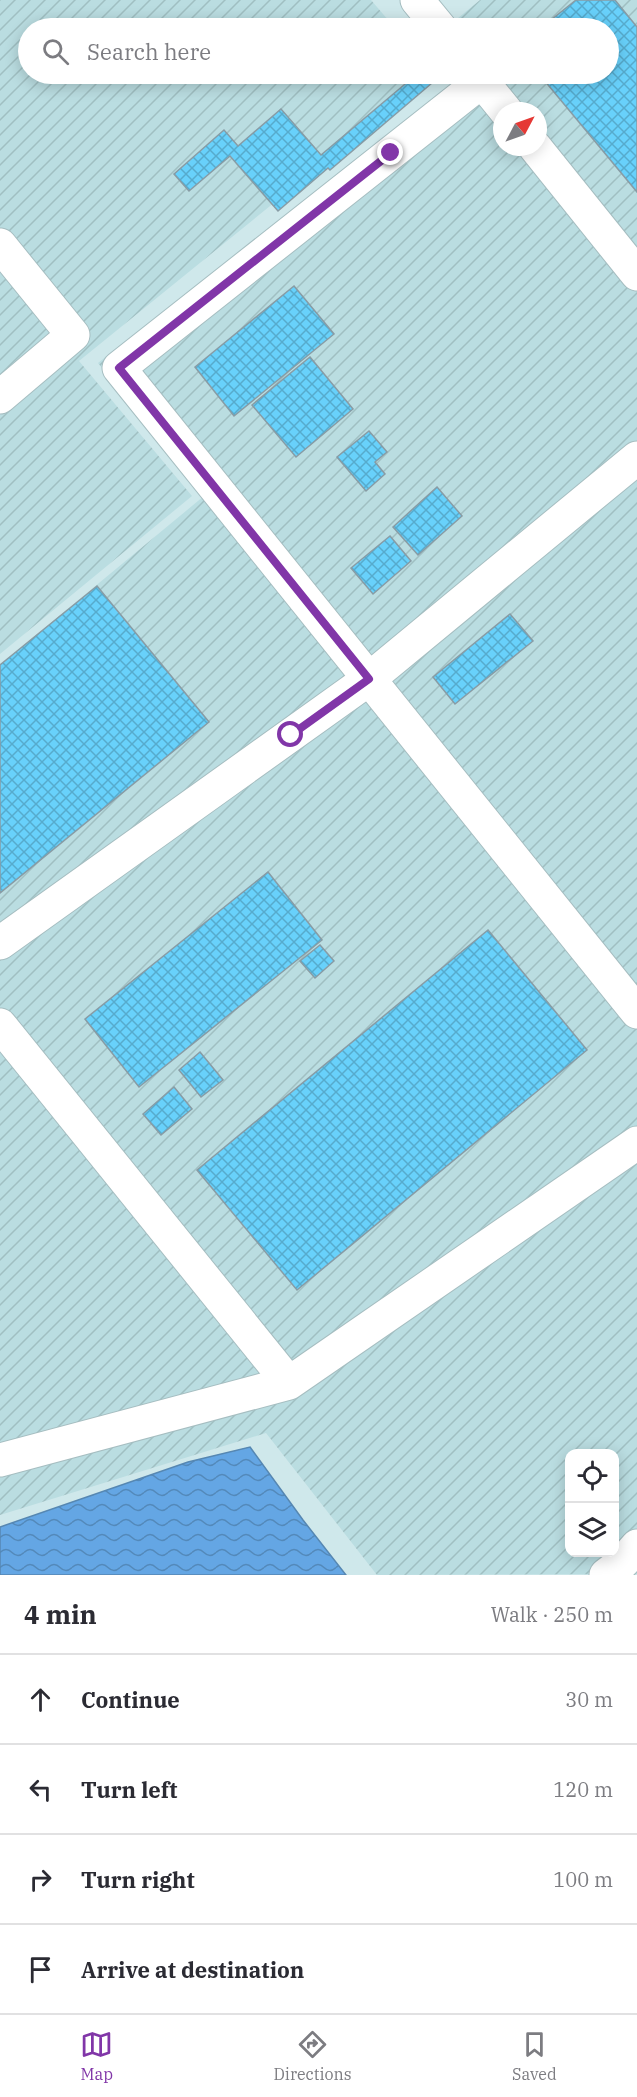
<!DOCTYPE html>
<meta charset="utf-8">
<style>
body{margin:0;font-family:"IBM Plex Serif",serif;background:#f2f2f3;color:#2b2b33}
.controls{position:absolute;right:18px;bottom:18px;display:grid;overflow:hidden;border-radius:12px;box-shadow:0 3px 15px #0003}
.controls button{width:54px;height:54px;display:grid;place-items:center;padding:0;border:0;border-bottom:2px solid #e1e1e2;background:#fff;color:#2b2b33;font:30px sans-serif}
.compass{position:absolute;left:493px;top:102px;width:54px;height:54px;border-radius:50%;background:#fff;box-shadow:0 3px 15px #0003;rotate:49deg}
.stop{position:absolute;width:18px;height:18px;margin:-14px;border:4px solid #8136a8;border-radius:50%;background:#fff}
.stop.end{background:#8136a8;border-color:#fff;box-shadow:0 2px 6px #0008}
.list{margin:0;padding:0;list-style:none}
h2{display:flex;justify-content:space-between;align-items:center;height:78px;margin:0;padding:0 24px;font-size:26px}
h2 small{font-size:20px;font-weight:400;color:#7c7c81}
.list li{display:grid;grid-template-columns:39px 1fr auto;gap:18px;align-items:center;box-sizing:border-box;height:90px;padding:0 24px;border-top:2px solid #e1e1e2}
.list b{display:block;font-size:22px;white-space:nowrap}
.list em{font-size:20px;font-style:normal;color:#7c7c81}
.icon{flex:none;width:33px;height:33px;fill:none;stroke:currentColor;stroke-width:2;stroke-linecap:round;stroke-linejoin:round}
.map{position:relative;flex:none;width:637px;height:1575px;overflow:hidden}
.search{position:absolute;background:#fff;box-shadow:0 3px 15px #0003;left:18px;right:18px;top:18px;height:66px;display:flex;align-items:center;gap:15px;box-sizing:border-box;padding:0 21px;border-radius:33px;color:#7c7c81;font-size:22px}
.sheet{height:438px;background:#fff}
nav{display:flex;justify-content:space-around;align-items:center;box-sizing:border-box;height:84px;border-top:2px solid #e1e1e2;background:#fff;font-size:16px;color:#7c7c81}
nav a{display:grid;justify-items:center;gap:3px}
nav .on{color:#8136a8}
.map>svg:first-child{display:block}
.industrial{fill:url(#industrial-furrows);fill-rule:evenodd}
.water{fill:url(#water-waves);stroke:#5687b2;stroke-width:1.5}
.building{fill:url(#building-cross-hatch);stroke:#889ca5;stroke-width:1.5}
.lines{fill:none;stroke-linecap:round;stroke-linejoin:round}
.minor-casing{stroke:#a6bec1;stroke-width:35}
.minor{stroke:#fff;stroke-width:33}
.route{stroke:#8136a8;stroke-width:8}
</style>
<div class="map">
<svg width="637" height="1575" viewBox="0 0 637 1575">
<defs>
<pattern id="industrial-furrows" width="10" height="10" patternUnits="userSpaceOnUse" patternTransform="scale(1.5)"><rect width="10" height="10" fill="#badde1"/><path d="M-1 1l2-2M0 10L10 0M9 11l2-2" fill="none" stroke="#a0bfc2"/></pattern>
<pattern id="water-waves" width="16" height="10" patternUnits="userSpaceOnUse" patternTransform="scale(1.5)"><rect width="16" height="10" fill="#64a6e4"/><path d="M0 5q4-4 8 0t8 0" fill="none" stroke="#5389ba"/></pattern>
<pattern id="building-cross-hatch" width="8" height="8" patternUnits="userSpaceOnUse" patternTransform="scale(1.5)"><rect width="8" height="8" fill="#68d1fb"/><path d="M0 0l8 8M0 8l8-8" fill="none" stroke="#56abcd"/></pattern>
</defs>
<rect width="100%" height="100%" fill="#cfe8eb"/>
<path class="industrial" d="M 0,0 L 371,0 L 395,28 L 28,28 L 28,74 L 433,74 L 79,361 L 192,496 L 0,654 Z
M 480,0 L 637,0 L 637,1574 L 377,1575 L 266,1433 L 0,1515 L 0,665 L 204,496 L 98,363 L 457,81 L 452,74 L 608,74 L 608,28 L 446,28 ZM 502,111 L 538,111 L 538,147 L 502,147 ZM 570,1454 L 614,1454 L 614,1552 L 570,1552 Z"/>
<path class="water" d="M 250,1447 L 303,1520 L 346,1575 L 0,1575 L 0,1527 L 188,1462 Z"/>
<path class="building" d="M 576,0 L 615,0 L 637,27 L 637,192 L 539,74 L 608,74 L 608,28 L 541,28 Z
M 417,74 L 436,74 L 439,77 L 330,170 L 328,168 L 278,211 L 230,156 L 189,191 L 174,174 L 224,130 L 238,146 L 281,109 L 321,155 Z
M 294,286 L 334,334 L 234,416 L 195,367 Z
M 310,357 L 353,409 L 296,457 L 252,405 Z
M 369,431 L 387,452 L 375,462 L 385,474 L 366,491 L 337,457 Z
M 437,487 L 462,516 L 418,555 L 393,527 Z
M 390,536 L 411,561 L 373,594 L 351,568 Z
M 97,586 L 209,722 L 0,893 L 0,665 Z
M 510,614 L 533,641 L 455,704 L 433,677 Z
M 268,872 L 322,940 L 139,1087 L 85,1019 Z
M 488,930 L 587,1050 L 297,1290 L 197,1170 Z
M 320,945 L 334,961 L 315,978 L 300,961 Z
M 200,1052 L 223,1080 L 201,1097 L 179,1070 Z
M 174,1087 L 192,1109 L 161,1135 L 143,1114 Z"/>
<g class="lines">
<defs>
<path id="minor" d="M 417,0 L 440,28
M 476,74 L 506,111
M 482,81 L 119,368 L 637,1012
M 535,147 L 637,274
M 0,245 L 73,335 L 0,397
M 0,943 L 369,679 L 637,458
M 0,1025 L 289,1383
M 0,1460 L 289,1383 L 637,1143
M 606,1575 L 623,1562 L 637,1546"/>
</defs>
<use href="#minor" class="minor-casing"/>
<use href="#minor" class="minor"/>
</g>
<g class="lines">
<path class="route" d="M 291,735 L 369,679 L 119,368 L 391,153"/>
</g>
</svg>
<div class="controls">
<button><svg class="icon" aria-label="locate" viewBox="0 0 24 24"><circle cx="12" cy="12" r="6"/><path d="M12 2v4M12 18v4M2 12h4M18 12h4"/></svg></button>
<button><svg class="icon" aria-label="layers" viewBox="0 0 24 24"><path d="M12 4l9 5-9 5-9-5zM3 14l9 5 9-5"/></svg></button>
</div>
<svg class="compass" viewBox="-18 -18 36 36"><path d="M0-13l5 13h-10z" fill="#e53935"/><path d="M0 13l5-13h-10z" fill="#7c7c81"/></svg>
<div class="stop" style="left:291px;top:735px"></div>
<div class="stop end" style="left:391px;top:153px"></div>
<div class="search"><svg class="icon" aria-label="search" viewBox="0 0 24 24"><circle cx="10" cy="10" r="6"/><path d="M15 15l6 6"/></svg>Search here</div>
</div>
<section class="sheet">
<h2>4 min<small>Walk · 250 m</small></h2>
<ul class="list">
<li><svg class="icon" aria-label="ahead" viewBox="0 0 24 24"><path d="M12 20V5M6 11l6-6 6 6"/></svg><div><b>Continue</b></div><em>30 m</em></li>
<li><svg class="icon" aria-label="left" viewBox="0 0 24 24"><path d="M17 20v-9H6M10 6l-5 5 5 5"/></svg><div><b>Turn left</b></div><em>120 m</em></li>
<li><svg class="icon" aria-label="right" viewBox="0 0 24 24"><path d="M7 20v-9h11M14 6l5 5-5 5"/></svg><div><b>Turn right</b></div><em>100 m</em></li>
<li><svg class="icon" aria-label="arrive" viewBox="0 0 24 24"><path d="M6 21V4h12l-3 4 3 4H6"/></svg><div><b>Arrive at destination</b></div></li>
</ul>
</section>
<nav>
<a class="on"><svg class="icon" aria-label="map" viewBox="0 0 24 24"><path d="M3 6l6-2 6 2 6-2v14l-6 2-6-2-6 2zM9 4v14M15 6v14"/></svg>Map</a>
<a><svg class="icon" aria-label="directions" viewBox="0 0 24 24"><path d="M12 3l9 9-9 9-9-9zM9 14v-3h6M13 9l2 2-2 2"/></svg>Directions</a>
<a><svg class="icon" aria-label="saved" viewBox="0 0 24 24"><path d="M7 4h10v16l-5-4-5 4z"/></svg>Saved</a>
</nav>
